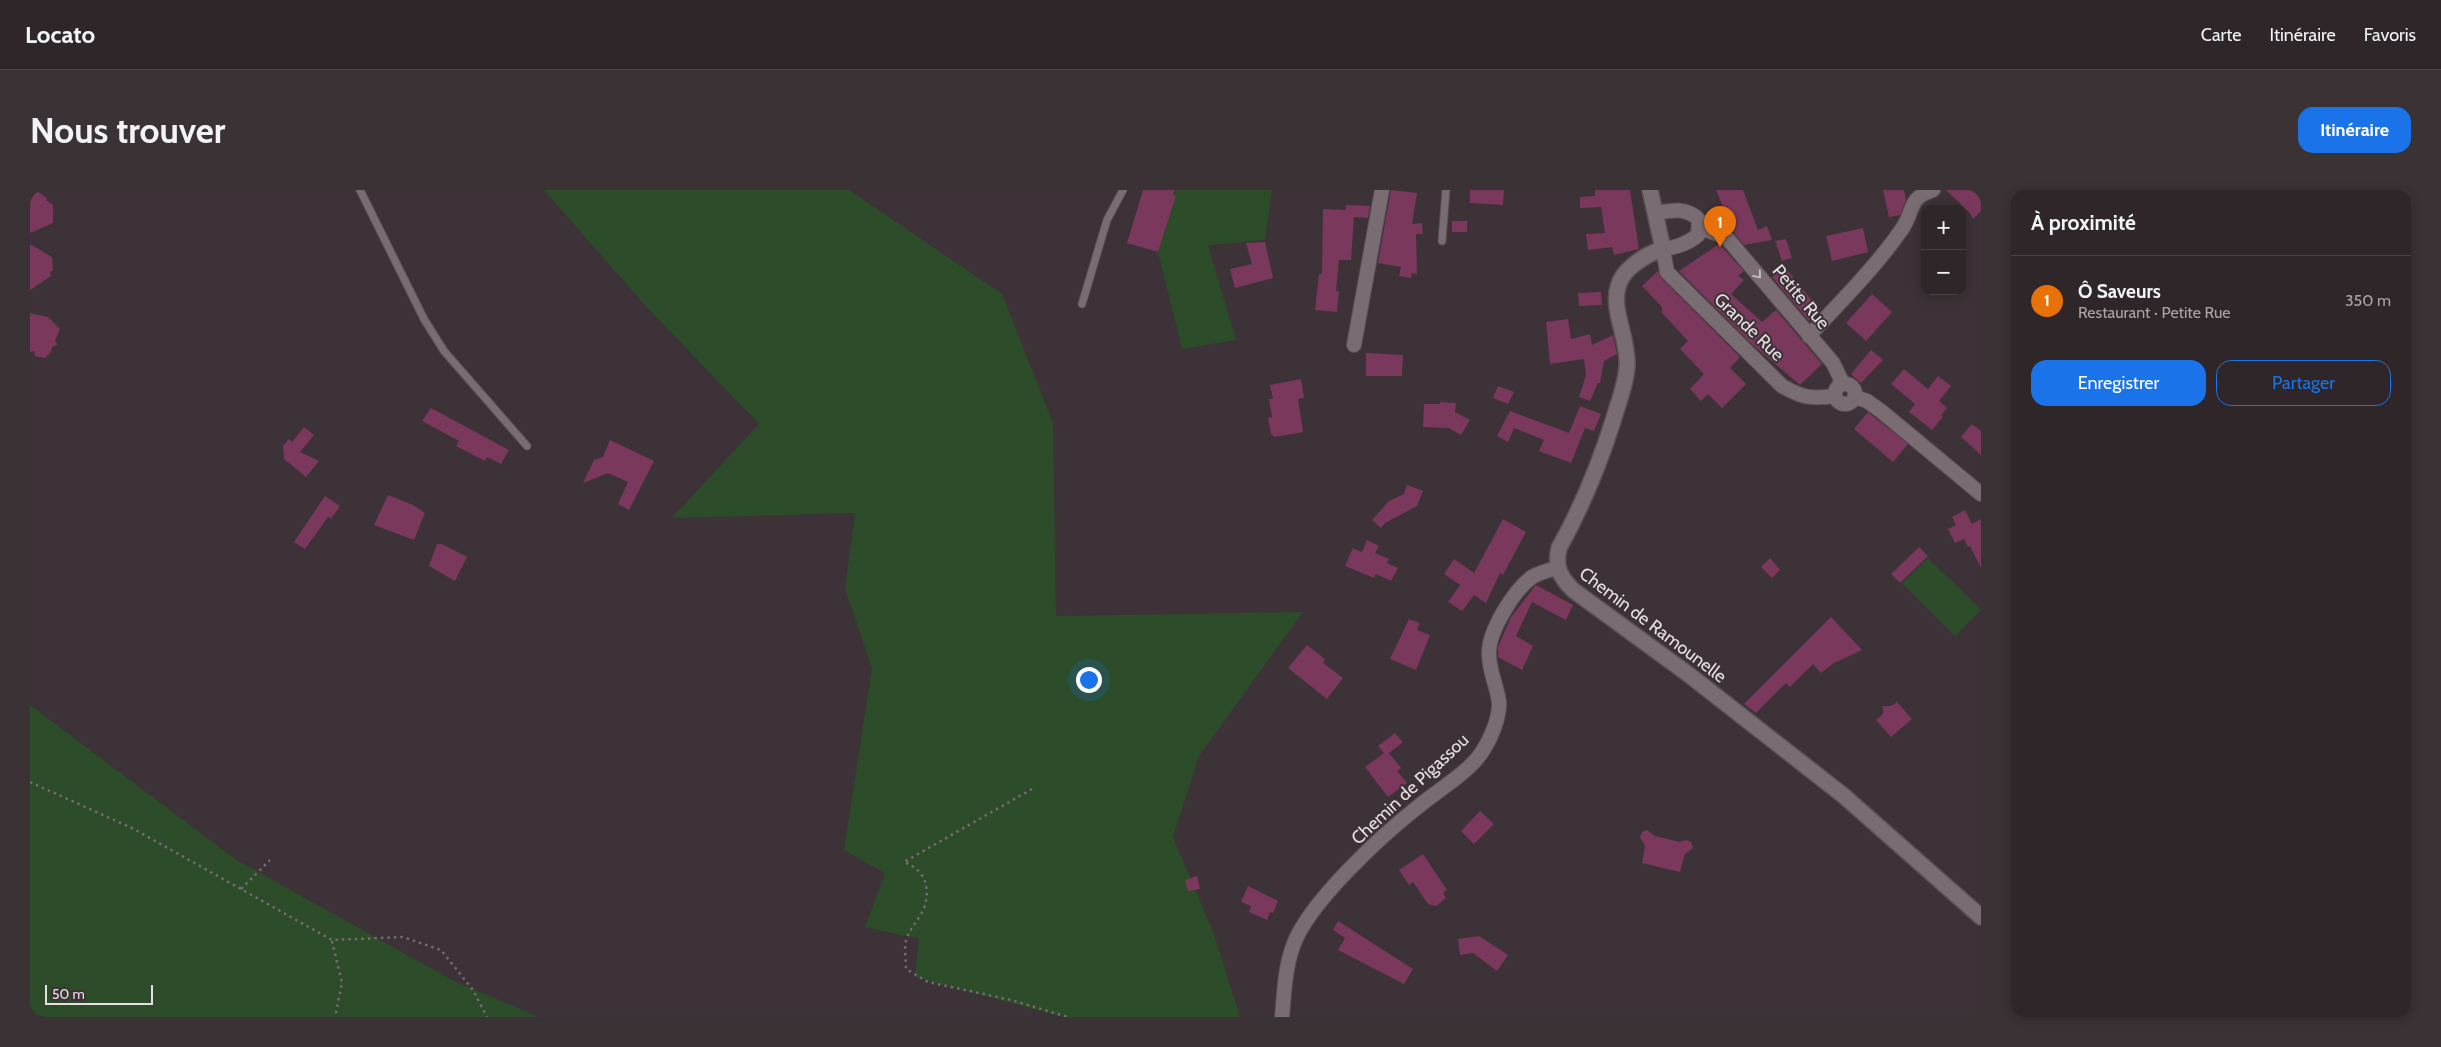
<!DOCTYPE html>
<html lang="fr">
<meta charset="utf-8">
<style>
body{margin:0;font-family:Cabin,sans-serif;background:#3a3235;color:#f1f3f6}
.controls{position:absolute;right:15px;top:15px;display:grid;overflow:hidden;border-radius:10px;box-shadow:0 2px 12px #0003}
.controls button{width:45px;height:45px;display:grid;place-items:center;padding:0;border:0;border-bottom:1px solid #494346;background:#2e2629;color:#f1f3f6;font:25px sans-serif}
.scale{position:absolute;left:15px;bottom:12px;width:108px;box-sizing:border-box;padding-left:5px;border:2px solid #e6dfe2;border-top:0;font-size:14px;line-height:18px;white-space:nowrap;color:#e6dfe2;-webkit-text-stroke:4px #3d3237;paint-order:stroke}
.you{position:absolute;left:1058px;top:489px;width:18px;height:18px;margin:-12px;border:4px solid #fff;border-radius:50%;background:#1a73e8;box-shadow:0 0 0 8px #1a73e833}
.badge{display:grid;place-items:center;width:32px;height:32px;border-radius:50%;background:#1a73e8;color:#fff;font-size:16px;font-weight:700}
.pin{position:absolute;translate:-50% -41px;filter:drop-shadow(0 1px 2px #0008)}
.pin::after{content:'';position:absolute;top:26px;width:18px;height:15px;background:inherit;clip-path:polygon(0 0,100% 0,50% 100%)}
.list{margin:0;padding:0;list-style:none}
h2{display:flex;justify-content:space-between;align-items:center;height:65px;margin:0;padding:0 20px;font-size:21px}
h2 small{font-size:16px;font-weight:400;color:#a7a5a8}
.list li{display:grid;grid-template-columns:32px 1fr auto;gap:15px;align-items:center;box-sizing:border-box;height:90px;padding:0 20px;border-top:1px solid #494346}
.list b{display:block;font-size:19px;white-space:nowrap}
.list p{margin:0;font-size:16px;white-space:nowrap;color:#a7a5a8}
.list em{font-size:16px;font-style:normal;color:#a7a5a8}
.actions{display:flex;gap:10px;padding:15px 20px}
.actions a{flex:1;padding:11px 0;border:1px solid #1a73e8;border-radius:15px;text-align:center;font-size:18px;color:#1a73e8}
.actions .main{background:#1a73e8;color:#fff}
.map{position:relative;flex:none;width:1951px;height:827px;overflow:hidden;border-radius:15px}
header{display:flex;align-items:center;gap:30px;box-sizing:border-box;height:70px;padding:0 25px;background:#2e2629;border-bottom:1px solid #494346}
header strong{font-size:24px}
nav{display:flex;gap:28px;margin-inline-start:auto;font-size:18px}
.intro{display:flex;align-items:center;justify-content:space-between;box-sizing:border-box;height:120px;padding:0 30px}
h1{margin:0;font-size:35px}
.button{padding:12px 22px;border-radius:15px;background:#1a73e8;color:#fff;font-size:18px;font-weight:700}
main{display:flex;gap:30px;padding:0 30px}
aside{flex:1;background:#2e2629;border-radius:15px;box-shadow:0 2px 12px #0003}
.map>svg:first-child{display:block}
.green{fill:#2d4c2a}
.building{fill:#7a385d}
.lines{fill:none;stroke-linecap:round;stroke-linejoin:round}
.lane-casing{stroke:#5a5055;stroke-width:9}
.street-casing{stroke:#5a5055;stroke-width:16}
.secondary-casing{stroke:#5a5055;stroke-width:18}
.path{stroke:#756b6f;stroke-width:2.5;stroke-dasharray:2.5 4;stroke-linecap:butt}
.lane{stroke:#796c72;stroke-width:7}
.street{stroke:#796c72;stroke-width:14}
.secondary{stroke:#796c72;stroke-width:15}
.oneway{stroke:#c5bcc0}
.labels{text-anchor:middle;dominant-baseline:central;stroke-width:4;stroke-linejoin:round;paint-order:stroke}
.street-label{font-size:18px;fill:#e6dfe2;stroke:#3d3237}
</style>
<header>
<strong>Locato</strong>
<nav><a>Carte</a><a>Itinéraire</a><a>Favoris</a></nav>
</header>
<div class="intro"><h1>Nous trouver</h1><a class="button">Itinéraire</a></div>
<main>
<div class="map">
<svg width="1951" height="827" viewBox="0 0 1951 827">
<rect width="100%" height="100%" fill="#3d3237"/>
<path class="green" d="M 514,0 L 819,0 L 972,104 L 1023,233 L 1026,426 L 1273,422 L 1169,566 L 1143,647 L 1184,744 L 1210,827 L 1033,827 L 885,787 L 889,749 L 835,737 L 855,683 L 814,660 L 842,478 L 815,399 L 825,323 L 642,328 L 729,234 L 613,113 Z
M 1145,0 L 1242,0 L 1235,50 L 1178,55 L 1206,150 L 1152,159 L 1128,62 L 1146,6 L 1143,5 Z
M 1898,368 L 1951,420 L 1925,446 L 1872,393 Z
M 0,515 L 205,669 L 422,790 L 509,827 L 0,827 Z"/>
<path class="building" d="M 5,0 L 17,8 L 16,10 L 23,15 L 23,33 L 0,43 L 0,8 Z
M 1113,0 L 1145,0 L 1143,5 L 1146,6 L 1128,62 L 1097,53 Z
M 1361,0 L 1387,3 L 1382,34 L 1392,33 L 1393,44 L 1386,44 L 1387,84 L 1382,83 L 1381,88 L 1369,86 L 1371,77 L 1348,73 Z
M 1440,0 L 1474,0 L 1473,15 L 1440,13 Z
M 1565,0 L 1600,0 L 1609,59 L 1584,65 L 1582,57 L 1558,60 L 1556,44 L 1575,43 L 1571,17 L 1550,18 L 1550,7 L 1565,6 Z
M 1686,0 L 1713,0 L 1728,40 L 1737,36 L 1742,50 L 1714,55 L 1704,43 Z
M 1853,0 L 1874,0 L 1876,10 L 1870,25 L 1859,27 Z
M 1916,0 L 1951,0 L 1951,21 L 1943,29 L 1940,23 Z
M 1316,15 L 1340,16 L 1338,28 L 1324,27 L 1321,70 L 1309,70 L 1306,101 L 1309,101 L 1307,122 L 1285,120 L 1289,84 L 1292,84 L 1293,19 L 1316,20 Z
M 1422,31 L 1437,31 L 1437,42 L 1422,42 Z
M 1833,38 L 1838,62 L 1802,71 L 1796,46 Z
M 1756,49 L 1762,68 L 1752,71 L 1745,51 Z
M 1235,52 L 1243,88 L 1205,98 L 1200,79 L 1222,74 L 1216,53 Z
M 0,54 L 22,67 L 23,80 L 20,82 L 21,86 L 0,100 Z
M 1689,54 L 1714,81 L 1708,86 L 1714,90 L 1701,104 L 1732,132 L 1746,120 L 1792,174 L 1770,195 L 1724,156 L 1649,81 Z
M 1755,77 L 1790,121 L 1779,131 L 1742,87 Z
M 1628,81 L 1631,88 L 1710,167 L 1700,178 L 1716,194 L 1692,218 L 1678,204 L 1671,211 L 1660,199 L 1674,184 L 1650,159 L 1658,151 L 1632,123 L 1632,117 L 1612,96 Z
M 1571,102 L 1572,115 L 1549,116 L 1548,103 Z
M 1842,104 L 1862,122 L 1836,151 L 1816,133 Z
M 0,123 L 18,127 L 30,139 L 25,151 L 27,155 L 22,157 L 21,162 L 15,168 L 5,166 L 4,161 L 0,162 Z
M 1538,129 L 1541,149 L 1560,144 L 1562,155 L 1583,145 L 1587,164 L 1574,171 L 1570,193 L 1568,193 L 1560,211 L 1549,207 L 1556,185 L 1554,169 L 1520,174 L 1516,132 Z
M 1841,160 L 1853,170 L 1831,193 L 1821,184 Z
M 1336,163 L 1373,165 L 1372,186 L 1336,186 Z
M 1874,179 L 1898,199 L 1908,186 L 1921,196 L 1909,211 L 1917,218 L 1911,225 L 1913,227 L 1902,240 L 1879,222 L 1885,214 L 1861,194 Z
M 1271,189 L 1274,208 L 1268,209 L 1273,242 L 1245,247 L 1241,244 L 1238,228 L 1242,227 L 1239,209 L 1243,209 L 1240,195 Z
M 1468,196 L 1484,202 L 1478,214 L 1463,208 Z
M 1410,212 L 1426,213 L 1425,222 L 1440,230 L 1431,245 L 1419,238 L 1393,237 L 1394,214 L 1410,214 Z
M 1550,216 L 1571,224 L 1564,241 L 1555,238 L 1541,273 L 1509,261 L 1514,250 L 1484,238 L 1478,252 L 1467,246 L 1480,221 L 1539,243 Z
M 401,218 L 479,260 L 471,274 L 457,267 L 455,271 L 426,256 L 429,251 L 392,231 Z
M 1838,222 L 1878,254 L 1863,272 L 1824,239 Z
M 1942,234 L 1951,241 L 1951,265 L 1931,247 Z
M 274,237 L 284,245 L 270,262 L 289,271 L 276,287 L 254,269 L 253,256 L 259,249 L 262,252 Z
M 580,250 L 624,271 L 599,320 L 588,314 L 598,292 L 578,283 L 553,293 L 564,270 L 573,267 Z
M 1377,295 L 1393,301 L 1387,316 L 1355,333 L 1351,338 L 1342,330 L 1359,311 L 1374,304 Z
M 358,305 L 383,315 L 395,323 L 384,350 L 344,335 Z
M 295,306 L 310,316 L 301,329 L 298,327 L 275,359 L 264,352 Z
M 1935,320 L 1942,334 L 1951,329 L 1951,378 L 1940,356 L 1938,357 L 1934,349 L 1925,353 L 1918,339 L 1926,335 L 1922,327 Z
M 1473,329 L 1496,342 L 1473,385 L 1470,383 L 1456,413 L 1444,405 L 1432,421 L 1418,412 L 1430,395 L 1414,384 L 1424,369 L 1444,383 Z
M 1337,350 L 1349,356 L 1345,363 L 1359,369 L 1357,373 L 1368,378 L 1361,391 L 1346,384 L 1344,388 L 1315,376 L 1323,358 L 1332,362 Z
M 407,354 L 412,354 L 437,367 L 425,391 L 399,376 Z
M 1889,357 L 1898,366 L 1870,393 L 1861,384 Z
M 1740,368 L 1750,380 L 1742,388 L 1731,377 Z
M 1506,395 L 1543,415 L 1536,430 L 1502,412 L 1486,446 L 1503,456 L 1492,480 L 1468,467 L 1468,457 L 1481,427 Z
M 1801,427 L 1832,460 L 1804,473 L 1791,483 L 1783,474 L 1760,497 L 1756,493 L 1726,523 L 1714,514 Z
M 1379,429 L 1390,433 L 1387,440 L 1400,445 L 1386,480 L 1360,469 Z
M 1277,455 L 1295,469 L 1293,473 L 1313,488 L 1297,509 L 1258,478 Z
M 1867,512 L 1882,529 L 1861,547 L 1846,530 L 1853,524 L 1853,516 L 1861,516 Z
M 1365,543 L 1373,552 L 1359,563 L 1371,578 L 1367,581 L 1377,593 L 1358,607 L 1335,577 L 1354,563 L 1348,556 Z
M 1450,621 L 1464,634 L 1444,654 L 1431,641 Z
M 1617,640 L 1625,646 L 1650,652 L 1656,650 L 1661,652 L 1663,658 L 1655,664 L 1650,682 L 1612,673 L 1615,656 L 1610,647 L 1612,642 Z
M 1393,664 L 1417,700 L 1413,703 L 1416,708 L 1406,716 L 1398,714 L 1383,692 L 1379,695 L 1369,680 Z
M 1167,686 L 1170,699 L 1158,701 L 1155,690 Z
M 1218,696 L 1248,711 L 1243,723 L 1240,722 L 1237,730 L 1219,722 L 1221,716 L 1211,712 Z
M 1308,731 L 1383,779 L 1374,794 L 1308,760 L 1315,748 L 1303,740 Z
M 1449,746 L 1478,765 L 1467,781 L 1443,763 L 1430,765 L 1428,749 Z"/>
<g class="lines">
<defs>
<path id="lane" d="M 330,0 L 394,129 L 414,161 L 497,256
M 1412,51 L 1416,0
M 1052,114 L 1077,30 L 1093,0"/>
<path id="street" d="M 1626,23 C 1642,20 1657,17 1669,30 L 1668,45 C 1657,54 1647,57 1633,59 L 1637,82 L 1752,196 C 1773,208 1781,209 1805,206
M 1670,38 L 1696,47 L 1803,173 L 1813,194
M 1779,146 C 1811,111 1845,78 1872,39 C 1885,20 1877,9 1903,0
M 1324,155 L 1352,0
M1805 204a10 10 0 1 1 20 0a10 10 0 1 1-20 0Z
M 1825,207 L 1837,211 L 1851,221 L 1951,304
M 1252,827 C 1254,804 1255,778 1263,756 C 1278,713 1352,645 1389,616 C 1407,601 1439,582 1452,562 C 1460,550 1470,528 1469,512 C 1467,496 1459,481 1459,464 C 1458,442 1484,400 1502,387 C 1509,383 1519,380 1527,378"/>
<path id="secondary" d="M 1620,0 L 1633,59 C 1616,64 1592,79 1588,97 C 1581,120 1599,150 1597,176 C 1596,195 1588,213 1583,231 C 1569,275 1552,317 1529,358 C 1525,376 1529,386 1543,400 L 1658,484 L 1814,606 L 1951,727"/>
</defs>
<use href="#lane" class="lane-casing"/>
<use href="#street" class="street-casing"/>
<use href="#secondary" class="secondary-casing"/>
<path class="path" d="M 0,592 L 102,638 L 302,750 L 373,747 L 411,760 L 443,800 L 457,827
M 1002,599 L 874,672 C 895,680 901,697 894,718 C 890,728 882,736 878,745 C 873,755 876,768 876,779 L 898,792 L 981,810 L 1038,827
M 211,699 L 240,670
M 302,751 L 312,793 L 305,827
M 0,826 L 1,827"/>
<use href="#lane" class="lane"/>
<use href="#street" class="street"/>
<use href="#secondary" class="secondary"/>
</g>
<defs><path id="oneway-chevron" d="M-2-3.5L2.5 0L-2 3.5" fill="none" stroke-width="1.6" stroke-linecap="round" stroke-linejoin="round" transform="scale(1.25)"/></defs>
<use class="oneway" href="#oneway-chevron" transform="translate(1728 85) rotate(50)"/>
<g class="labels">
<g class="street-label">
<text transform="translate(1771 107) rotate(50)">Petite Rue</text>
<text transform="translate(1719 137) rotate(44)">Grande Rue</text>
<text transform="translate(1623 435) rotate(37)">Chemin de Ramounelle</text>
<text transform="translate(1380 599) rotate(-43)">Chemin de Pigassou</text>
</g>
</g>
</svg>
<div class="controls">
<button>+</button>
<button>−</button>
</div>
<div class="scale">50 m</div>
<div class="you"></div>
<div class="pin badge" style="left:1690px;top:57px;background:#e8710a">1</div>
</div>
<aside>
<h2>À proximité<small></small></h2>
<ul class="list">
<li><span class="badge" style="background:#e8710a">1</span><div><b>Ô Saveurs</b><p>Restaurant · Petite Rue</p></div><em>350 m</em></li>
</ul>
<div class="actions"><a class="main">Enregistrer</a><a>Partager</a></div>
</aside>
</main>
